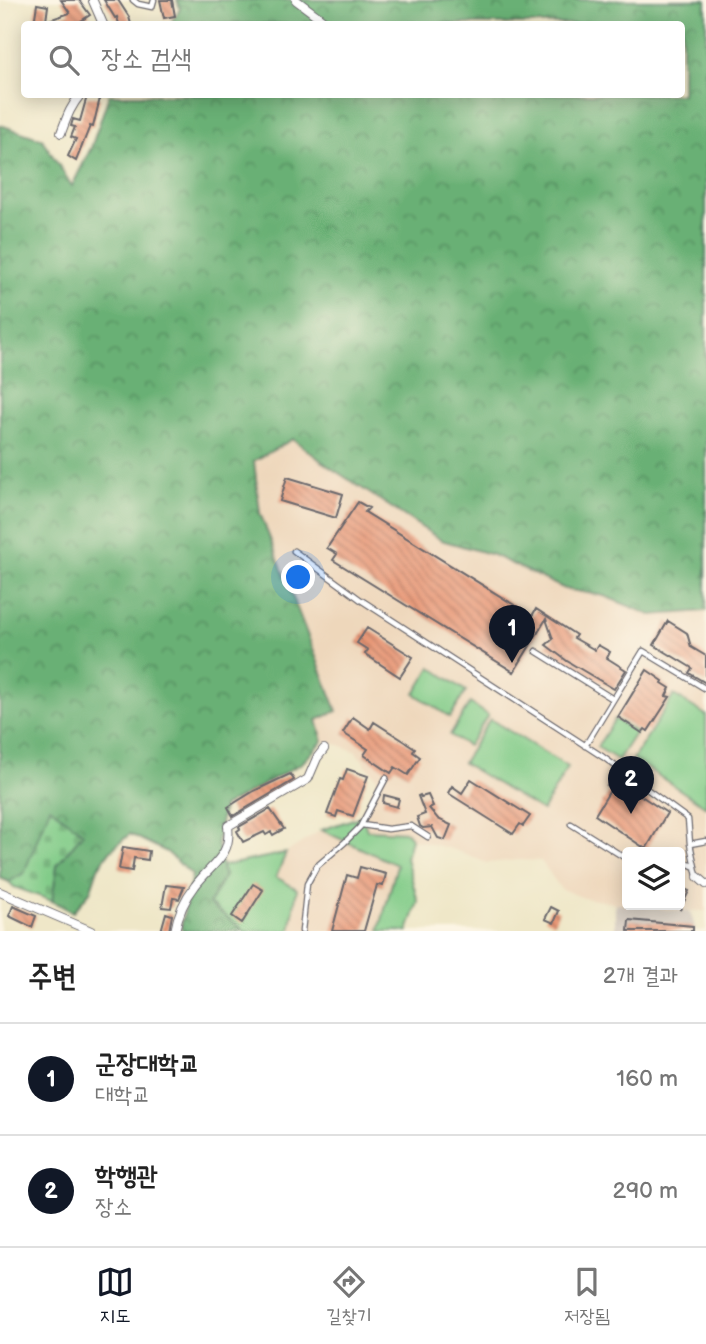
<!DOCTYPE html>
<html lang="ko">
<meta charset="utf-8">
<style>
body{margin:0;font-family:"Balsamiq Sans","Poor Story",sans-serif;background:#f6f6f6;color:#222}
.controls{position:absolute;right:21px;bottom:21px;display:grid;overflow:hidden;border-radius:7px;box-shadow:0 4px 18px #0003}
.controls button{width:63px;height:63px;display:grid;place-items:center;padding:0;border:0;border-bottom:2px solid #e0e0e0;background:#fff;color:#222;font:35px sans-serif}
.you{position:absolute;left:299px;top:578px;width:24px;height:24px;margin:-18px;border:5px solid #fff;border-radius:50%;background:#1a73e8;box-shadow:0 0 0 10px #1a73e833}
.badge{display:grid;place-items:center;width:46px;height:46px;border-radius:50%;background:#111827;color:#fff;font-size:23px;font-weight:700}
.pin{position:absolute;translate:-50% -58px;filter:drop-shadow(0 2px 4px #0008)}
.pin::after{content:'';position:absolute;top:37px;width:24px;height:21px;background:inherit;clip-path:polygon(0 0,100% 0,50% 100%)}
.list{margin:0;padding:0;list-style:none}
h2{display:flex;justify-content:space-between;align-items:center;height:91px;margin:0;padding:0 28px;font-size:30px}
h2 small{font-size:23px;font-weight:400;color:#767676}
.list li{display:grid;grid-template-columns:46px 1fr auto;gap:21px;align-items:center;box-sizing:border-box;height:112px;padding:0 28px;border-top:2px solid #e0e0e0}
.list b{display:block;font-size:26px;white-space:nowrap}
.list p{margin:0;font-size:23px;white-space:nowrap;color:#767676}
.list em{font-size:23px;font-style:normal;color:#767676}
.icon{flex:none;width:38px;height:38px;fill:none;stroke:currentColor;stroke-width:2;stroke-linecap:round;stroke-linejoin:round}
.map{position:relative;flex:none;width:706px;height:931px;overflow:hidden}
.search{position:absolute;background:#fff;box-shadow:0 4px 18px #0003;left:21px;right:21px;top:21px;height:77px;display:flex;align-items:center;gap:18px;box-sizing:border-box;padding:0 24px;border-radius:7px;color:#767676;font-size:26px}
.sheet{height:315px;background:#fff}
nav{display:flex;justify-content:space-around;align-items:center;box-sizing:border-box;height:98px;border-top:2px solid #e0e0e0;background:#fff;font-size:19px;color:#767676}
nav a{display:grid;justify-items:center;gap:4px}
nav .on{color:#111827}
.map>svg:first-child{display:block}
.built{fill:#eed7bb}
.industrial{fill:#ccc2b9}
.grass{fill:#82cc89;stroke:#527762;stroke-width:2}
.forest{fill:url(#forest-crowns);stroke:#466958;stroke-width:2}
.cemetery{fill:url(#cemetery-stones);stroke:#527762;stroke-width:2}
.building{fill:url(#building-back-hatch)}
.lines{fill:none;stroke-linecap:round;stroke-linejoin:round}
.service-casing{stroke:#6a676c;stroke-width:7}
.minor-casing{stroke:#6a676c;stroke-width:10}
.service{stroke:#fff;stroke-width:4.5}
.minor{stroke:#fff;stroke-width:8}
</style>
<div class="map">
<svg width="706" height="931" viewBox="0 0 706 931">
<defs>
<pattern id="forest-crowns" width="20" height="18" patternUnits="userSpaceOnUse" patternTransform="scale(1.75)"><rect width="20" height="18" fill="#69b075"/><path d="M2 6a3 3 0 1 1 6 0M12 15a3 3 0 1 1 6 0" fill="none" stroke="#568f61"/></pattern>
<pattern id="cemetery-stones" width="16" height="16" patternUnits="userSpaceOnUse" patternTransform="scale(1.75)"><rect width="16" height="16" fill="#82cc89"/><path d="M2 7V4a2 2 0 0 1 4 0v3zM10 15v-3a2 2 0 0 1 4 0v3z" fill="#70af77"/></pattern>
<pattern id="building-back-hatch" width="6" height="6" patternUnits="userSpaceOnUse" patternTransform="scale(1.75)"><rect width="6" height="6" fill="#e79574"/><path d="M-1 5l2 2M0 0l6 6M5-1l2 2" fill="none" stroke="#bb7960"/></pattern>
</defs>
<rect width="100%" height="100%" fill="#fcf5e5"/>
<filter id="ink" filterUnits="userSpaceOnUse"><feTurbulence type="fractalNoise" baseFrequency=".0143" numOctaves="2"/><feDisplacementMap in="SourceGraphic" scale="14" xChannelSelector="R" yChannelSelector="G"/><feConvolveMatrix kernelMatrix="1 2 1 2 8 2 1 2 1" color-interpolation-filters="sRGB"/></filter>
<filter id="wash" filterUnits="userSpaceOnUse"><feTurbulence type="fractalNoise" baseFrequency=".00686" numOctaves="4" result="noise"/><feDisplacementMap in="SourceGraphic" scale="28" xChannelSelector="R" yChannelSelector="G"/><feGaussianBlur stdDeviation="1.57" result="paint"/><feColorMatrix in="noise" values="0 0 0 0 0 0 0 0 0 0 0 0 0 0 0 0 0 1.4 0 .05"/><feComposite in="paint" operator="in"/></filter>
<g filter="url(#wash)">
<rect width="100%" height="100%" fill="#efe7c8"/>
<path class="built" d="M 293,439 L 328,466 L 441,540 L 493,555 L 564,589 L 604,596 L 651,615 L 706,611 L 706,911 L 669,910 L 629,905 L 680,905 L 680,852 L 627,852 L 627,905 L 584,898 L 561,889 L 541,861 L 518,860 L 487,863 L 452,849 L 411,839 L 407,832 L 367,830 L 362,816 L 377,778 L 355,751 L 339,745 L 323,741 L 317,720 L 337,711 L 260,513 L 254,461 Z
M 321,830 L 397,865 L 379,930 L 381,931 L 290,931 L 297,889 L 276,877 L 286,853 Z"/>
<path class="industrial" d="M 615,903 L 669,910 L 690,911 L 696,931 L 615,931 Z"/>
<path class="grass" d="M 431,667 L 466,691 L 450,717 L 415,694 Z
M 674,695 L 706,715 L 706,807 L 633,759 Z
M 470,703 L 488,715 L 468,746 L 450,735 Z
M 490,719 L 568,767 L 542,811 L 463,763 Z
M 615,719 L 636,732 L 618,760 L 597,747 Z
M 362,816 L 367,830 L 407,832 L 411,839 L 406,858 L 418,902 L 408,931 L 379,931 L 397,865 L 321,830 Z
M 286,853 L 276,877 L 297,889 L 290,931 L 245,931 L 209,904 L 224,876 L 222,866 Z"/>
<path class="forest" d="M 177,0 L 706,0 L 706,611 L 651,615 L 604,596 L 565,589 L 493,555 L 441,540 L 328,466 L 293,439 L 254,461 L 260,513 L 337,711 L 317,720 L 323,741 L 302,763 L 223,807 L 217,842 L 224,876 L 209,904 L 245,931 L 184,931 L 181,928 L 192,875 L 167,852 L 130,834 L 111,850 L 98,868 L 90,892 L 73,912 L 52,901 L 57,865 L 83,833 L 23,876 L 9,882 L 0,878 L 0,125 L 42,139 L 72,186 L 91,148 L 109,95 L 682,94 L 682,24 L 170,24 L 180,9 Z"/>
<path class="cemetery" d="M 50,807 L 83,833 L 57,865 L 52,901 L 14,887 L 9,882 L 24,873 Z"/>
<g id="blocks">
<path class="building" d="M 61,0 L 79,0 L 90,15 L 76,24 L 34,24 L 37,4 L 48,6 L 46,21 L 70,13 Z
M 104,0 L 118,0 L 129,17 L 131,24 L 119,24 L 117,17 L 115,18 Z
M 160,0 L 172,0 L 175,16 L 164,18 Z
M 87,96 L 100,98 L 93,127 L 90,126 L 76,161 L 68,156 L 76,139 L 71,137 L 75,127 L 71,126 L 73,119 L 80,121 Z
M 287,477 L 343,494 L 336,518 L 280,501 Z
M 358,502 L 369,508 L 365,512 L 532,616 L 536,609 L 576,635 L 574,638 L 595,650 L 598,645 L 610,652 L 607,658 L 626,670 L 614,689 L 567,661 L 546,645 L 553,639 L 546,619 L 514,672 L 333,560 L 337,554 L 327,548 Z
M 668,621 L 687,633 L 691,647 L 706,656 L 706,683 L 689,673 L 692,668 L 654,645 Z
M 367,628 L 413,657 L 400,677 L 365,654 L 368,650 L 357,643 Z
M 647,670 L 663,681 L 662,683 L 670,688 L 666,696 L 670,697 L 648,731 L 645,729 L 642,733 L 618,717 Z
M 353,717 L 370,729 L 374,722 L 415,748 L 413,752 L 420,757 L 408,775 L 395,767 L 391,773 L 364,755 L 368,749 L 343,733 Z
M 347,769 L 368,776 L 353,816 L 338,811 L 336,817 L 327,814 L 340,779 L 343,780 Z
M 290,774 L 294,780 L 233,816 L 228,807 L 254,791 Z
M 614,778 L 667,813 L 646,849 L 595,815 L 611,789 L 607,786 Z
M 471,779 L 530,816 L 523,826 L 520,824 L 513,834 L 448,793 L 452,786 L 462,793 Z
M 384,795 L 399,799 L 397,807 L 383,803 Z
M 420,795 L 421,797 L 428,795 L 433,806 L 429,808 L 438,819 L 451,825 L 445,840 L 438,838 L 432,827 L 423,828 L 420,826 L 417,817 L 425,814 L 418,796 Z
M 270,809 L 284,829 L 273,835 L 271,832 L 266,835 L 264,832 L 243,842 L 237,831 L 240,829 L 239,827 Z
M 123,847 L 149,851 L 148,860 L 134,858 L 132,871 L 119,869 Z
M 360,867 L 386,874 L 383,886 L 377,885 L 364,931 L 332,931 L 347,875 L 357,878 Z
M 253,884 L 263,890 L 242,923 L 232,916 Z
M 166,885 L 184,887 L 179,899 L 173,898 L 171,908 L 162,907 Z
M 680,887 L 689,891 L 680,910 Z
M 13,906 L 36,916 L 32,927 L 9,916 Z
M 551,907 L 559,911 L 554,923 L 545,919 Z
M 166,913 L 172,915 L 169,931 L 161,931 Z
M 629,920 L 693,926 L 693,931 L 628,931 Z"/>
</g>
</g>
<g filter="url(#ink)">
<use href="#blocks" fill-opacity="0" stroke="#6a676c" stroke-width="2"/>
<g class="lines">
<defs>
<path id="service" d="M 133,0 L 138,4 L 152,7 L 154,0
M 294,551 L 361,600 L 603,757 L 688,819 L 690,844 L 697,876
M 536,651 L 613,699
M 585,746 L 643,651 L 706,689
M 571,824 L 627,859
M 362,825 L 388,829 L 411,826 L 428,837
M 690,844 L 706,841
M 680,860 L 695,867
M 302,931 L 307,884 L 317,866 L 344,843 L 360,827 L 386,778"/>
<path id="minor" d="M 296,0 L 328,24
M 93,1 L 103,24
M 61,133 C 67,117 70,107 81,94
M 698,877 L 706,884
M 0,892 L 91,931
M 175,931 C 178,914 184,900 195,886 C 211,864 232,857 228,826 L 308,779 L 317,758 L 324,749"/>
</defs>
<use href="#service" class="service-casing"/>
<use href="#minor" class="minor-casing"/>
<use href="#service" class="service"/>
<use href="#minor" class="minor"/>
</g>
</g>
</svg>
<div class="controls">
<button><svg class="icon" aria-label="layers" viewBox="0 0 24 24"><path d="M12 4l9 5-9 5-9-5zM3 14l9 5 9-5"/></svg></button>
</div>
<div class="you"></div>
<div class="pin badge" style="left:512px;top:663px">1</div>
<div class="pin badge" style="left:631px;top:814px">2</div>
<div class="search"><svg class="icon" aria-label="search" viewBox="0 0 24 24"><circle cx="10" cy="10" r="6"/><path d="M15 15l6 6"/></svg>장소 검색</div>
</div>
<section class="sheet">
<h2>주변<small>2개 결과</small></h2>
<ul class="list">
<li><span class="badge">1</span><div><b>군장대학교</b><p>대학교</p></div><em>160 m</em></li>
<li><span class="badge">2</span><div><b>학행관</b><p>장소</p></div><em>290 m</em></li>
</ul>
</section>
<nav>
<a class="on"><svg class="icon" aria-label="map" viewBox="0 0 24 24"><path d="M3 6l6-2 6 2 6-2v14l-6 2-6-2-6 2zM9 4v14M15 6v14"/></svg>지도</a>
<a><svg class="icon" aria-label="directions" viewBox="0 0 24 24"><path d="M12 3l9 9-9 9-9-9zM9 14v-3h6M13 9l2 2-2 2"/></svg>길찾기</a>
<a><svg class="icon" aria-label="saved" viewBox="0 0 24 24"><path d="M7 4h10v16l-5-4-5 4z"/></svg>저장됨</a>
</nav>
